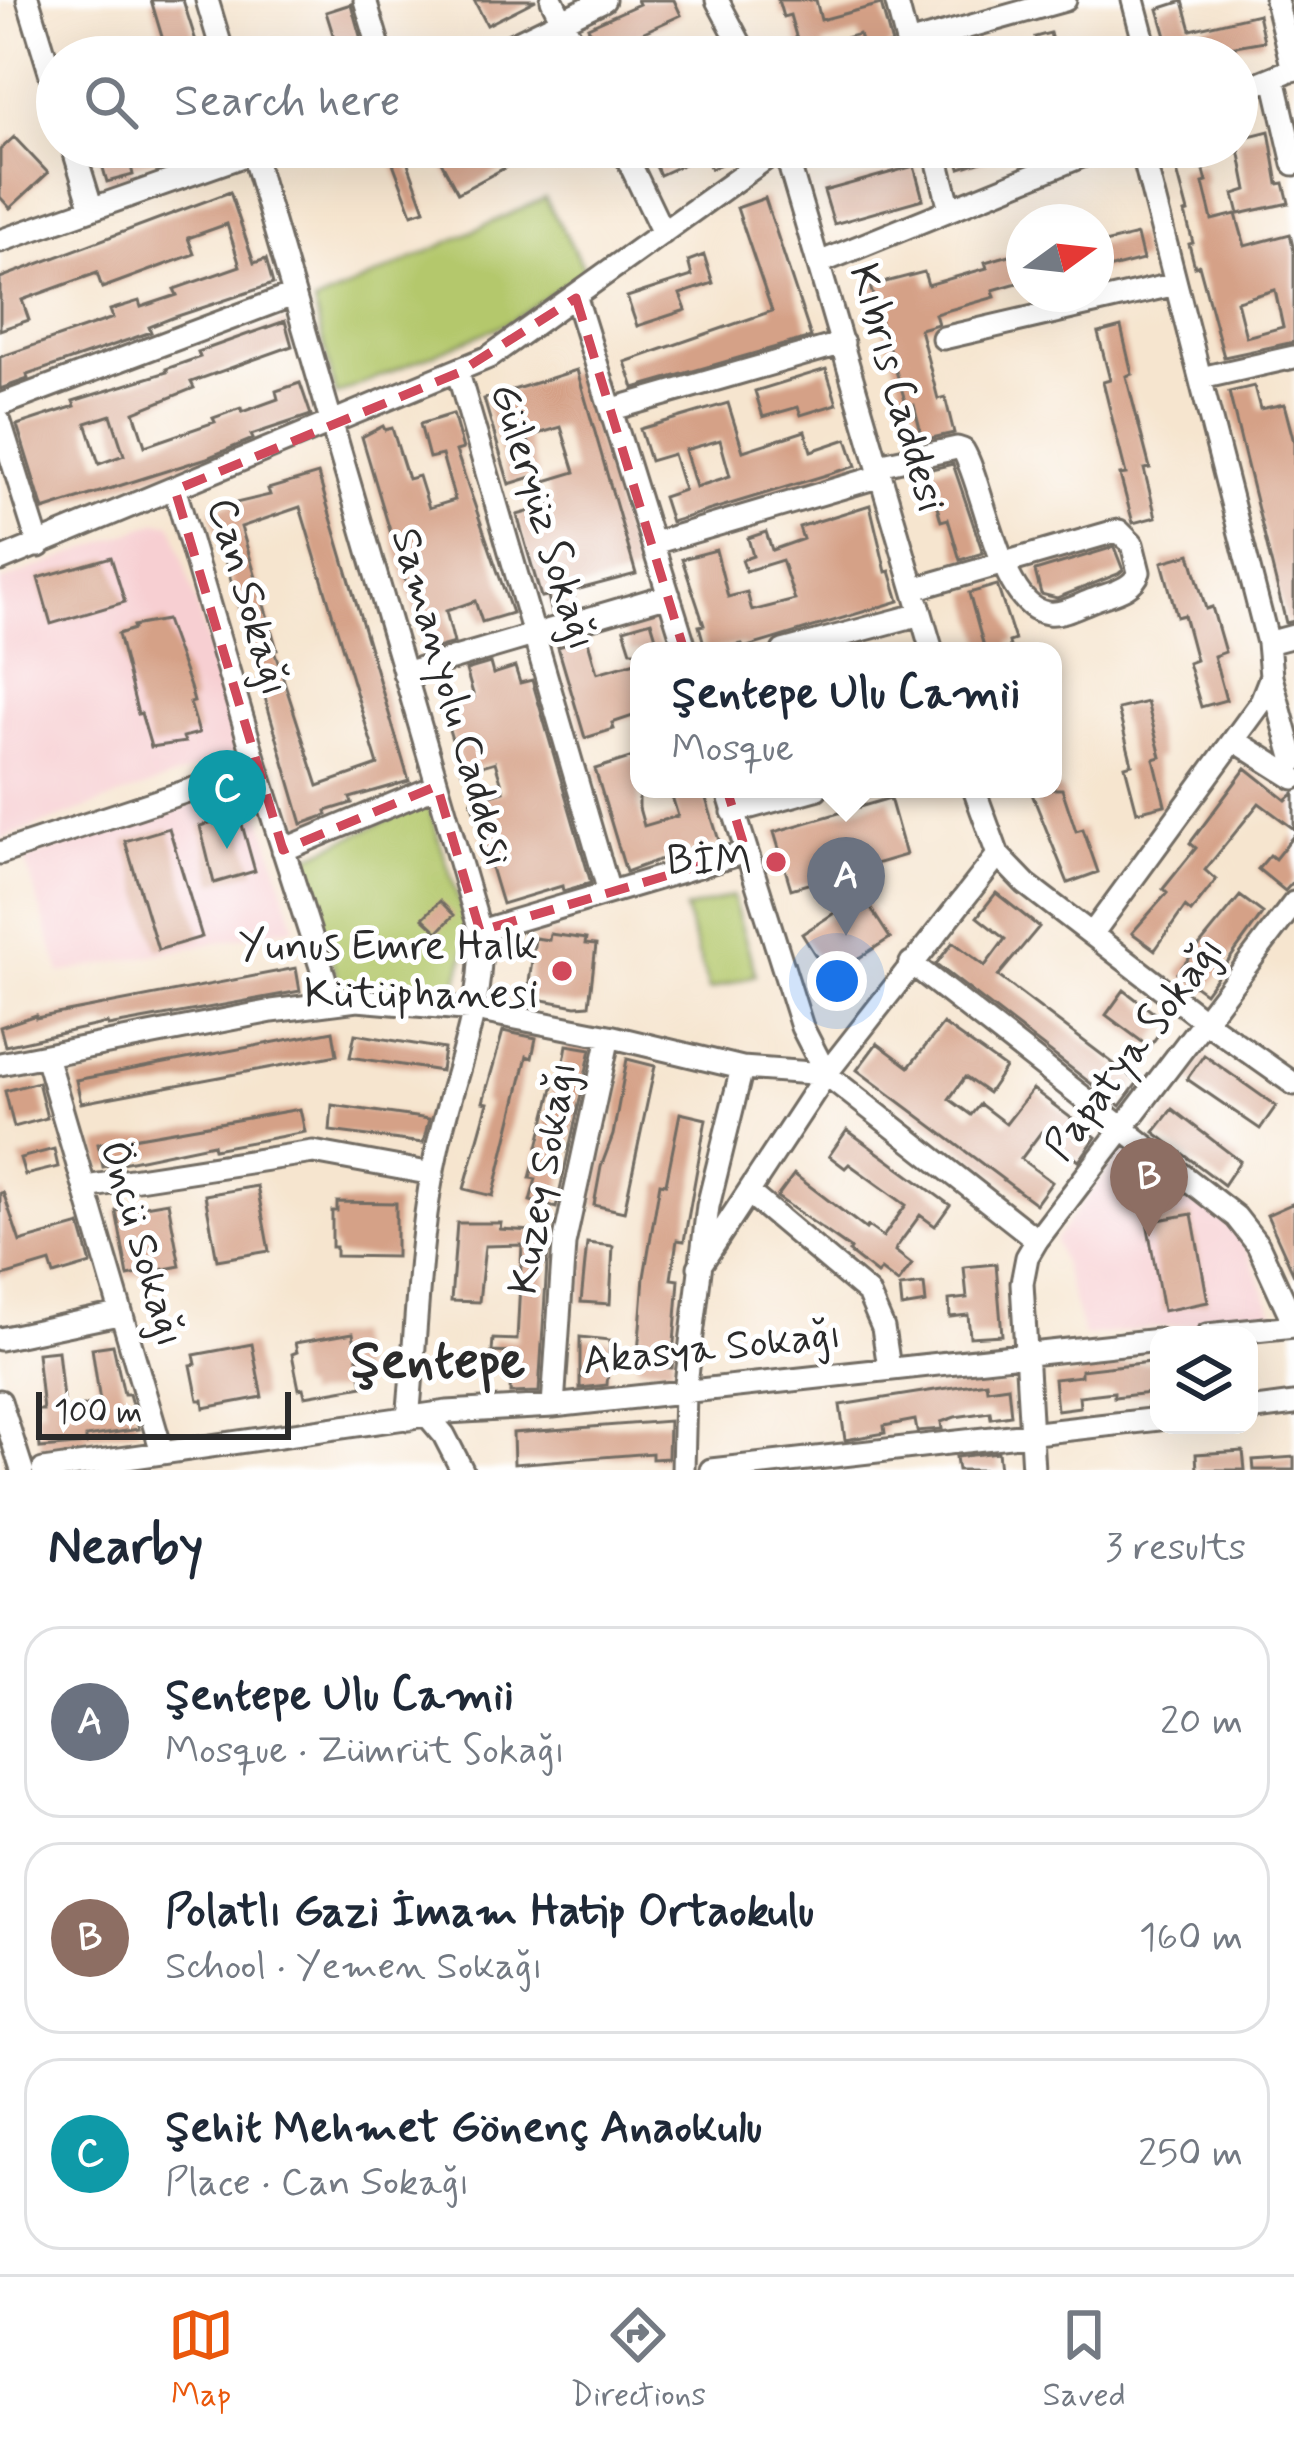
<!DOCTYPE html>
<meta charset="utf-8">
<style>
body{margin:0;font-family:Mynerve,sans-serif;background:#f2f2f3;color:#1f2937}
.controls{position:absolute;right:36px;bottom:36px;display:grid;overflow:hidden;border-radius:24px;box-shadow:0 12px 48px #0002}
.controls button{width:108px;height:108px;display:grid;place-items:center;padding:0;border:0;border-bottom:3px solid #e0e1e3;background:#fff;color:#1f2937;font:60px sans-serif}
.compass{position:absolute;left:1006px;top:204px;width:108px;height:108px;border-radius:50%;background:#fff;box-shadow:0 12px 48px #0002;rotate:75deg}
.scale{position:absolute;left:36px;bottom:30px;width:255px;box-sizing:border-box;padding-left:12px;border:6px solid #2b2b2b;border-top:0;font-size:33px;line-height:42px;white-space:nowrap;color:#2b2b2b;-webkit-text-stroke:9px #fff;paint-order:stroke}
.you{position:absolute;left:837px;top:981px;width:42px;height:42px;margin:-30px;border:9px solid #fff;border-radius:50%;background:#1a73e8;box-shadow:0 0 0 18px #1a73e833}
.badge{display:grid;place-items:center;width:78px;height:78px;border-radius:50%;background:#ea580c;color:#fff;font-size:39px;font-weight:700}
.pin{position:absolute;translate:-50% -99px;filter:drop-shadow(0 3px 6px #0008)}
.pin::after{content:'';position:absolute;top:63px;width:42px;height:36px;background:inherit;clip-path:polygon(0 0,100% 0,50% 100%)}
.popup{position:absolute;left:630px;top:642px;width:432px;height:156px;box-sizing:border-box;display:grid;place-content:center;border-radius:24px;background:#fff;filter:drop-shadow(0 3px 9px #0005);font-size:39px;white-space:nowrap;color:#747a83}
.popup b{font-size:45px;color:#1f2937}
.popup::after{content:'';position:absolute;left:50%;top:100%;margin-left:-24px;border:24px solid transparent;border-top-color:#fff}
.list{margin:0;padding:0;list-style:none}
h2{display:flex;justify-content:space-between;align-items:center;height:156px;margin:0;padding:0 48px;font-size:51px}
h2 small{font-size:39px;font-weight:400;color:#747a83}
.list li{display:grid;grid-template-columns:78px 1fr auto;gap:36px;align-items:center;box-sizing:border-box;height:192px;margin:0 24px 24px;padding:0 24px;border:3px solid #e0e1e3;border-radius:36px}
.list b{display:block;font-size:45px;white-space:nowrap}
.list p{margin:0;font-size:39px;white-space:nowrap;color:#747a83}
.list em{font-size:39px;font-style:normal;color:#747a83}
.icon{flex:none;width:66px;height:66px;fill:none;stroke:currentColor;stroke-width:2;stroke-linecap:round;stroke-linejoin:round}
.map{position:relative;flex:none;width:1294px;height:1470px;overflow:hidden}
.search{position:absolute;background:#fff;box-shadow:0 12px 48px #0002;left:36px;right:36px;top:36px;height:132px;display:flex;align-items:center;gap:30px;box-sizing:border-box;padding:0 42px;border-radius:66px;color:#747a83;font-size:45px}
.sheet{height:804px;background:#fff}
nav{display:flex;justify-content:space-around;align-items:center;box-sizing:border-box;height:168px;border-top:3px solid #e0e1e3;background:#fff;font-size:33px;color:#747a83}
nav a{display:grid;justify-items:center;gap:6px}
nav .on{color:#ea580c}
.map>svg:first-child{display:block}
.built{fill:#f7cfd2}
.green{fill:#b4c86c;stroke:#707a4c;stroke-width:3}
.building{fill:#d5a187;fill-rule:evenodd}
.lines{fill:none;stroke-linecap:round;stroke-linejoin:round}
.minor-casing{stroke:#726c64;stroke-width:27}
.minor{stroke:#fff;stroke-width:21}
.marked{fill:none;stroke:#d1495b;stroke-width:9;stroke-dasharray:24 15;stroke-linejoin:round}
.poi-dot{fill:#d1495b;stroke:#fff;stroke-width:4.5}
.labels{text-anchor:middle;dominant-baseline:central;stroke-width:10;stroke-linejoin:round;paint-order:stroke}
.street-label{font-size:42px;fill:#2b2b2b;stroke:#fff}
.poi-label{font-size:42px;fill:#2b2b2b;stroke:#fff;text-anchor:end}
.district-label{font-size:54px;font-weight:bold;fill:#2b2b2b;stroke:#fff}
</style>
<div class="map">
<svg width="1294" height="1470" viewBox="0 0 1294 1470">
<rect width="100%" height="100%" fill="#fff"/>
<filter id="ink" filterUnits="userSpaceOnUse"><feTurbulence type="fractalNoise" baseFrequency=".00833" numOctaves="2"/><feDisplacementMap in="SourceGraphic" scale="24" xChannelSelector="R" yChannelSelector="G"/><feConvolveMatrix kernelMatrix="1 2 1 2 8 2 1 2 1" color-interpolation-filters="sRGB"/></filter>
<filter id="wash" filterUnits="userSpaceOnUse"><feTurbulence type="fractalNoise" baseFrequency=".004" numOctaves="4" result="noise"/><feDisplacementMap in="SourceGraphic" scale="48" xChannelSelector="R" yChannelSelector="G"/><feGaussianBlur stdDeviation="2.7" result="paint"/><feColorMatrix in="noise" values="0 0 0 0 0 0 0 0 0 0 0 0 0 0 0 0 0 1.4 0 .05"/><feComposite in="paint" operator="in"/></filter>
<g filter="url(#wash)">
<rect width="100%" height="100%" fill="#f6e5cf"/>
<path class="built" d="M 158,522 L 170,523 L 174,529 L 238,745 L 233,756 L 0,839 L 0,582 Z
M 252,784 L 295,927 L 60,973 L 25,859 Z
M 1128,1143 L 1240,1234 L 1275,1315 L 1084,1336 L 1055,1240 Z"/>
<path class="green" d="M 545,198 L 585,270 L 510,322 L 336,395 L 314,304 Z
M 427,802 L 467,925 L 467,944 L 453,1000 L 342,991 L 300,868 L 303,859 Z
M 732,896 L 756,975 L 709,990 L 685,910 Z"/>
<g id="blocks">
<path class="building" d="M 151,0 L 183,0 L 201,57 L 168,57 Z
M 474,0 L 536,0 L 487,25 Z
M 637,0 L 674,0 L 681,15 L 631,38 L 639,57 L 601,57 L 588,27 L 639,4 Z
M 778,0 L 816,0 L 821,20 L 881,4 L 892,44 L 888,45 L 891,57 L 865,57 L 859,34 L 823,44 L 826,57 L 802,57 L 790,15 L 783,17 Z
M 1183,1 L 1191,30 L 1258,14 L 1264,41 L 1172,57 L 1158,9 Z
M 351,4 L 366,57 L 340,57 L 326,12 Z
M 1050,33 L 1056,57 L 998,57 L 997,51 L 1037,42 L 1035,37 Z
M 1269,131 L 1278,184 L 1284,183 L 1289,203 L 1239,214 L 1234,194 L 1247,190 L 1237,139 Z
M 14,137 L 48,173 L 10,208 L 0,197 L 0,150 Z
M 97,147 L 183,147 L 184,151 L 131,166 L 133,175 L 107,182 Z
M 387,147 L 402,147 L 425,210 L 412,214 Z
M 433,147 L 520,147 L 525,157 L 458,193 Z
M 663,147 L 754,147 L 711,169 L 704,155 L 660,175 L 650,153 Z
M 953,147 L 981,147 L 985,160 L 960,168 Z
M 1202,164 L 1207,182 L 1203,183 L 1212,220 L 1236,214 L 1245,246 L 1290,234 L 1294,251 L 1294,342 L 1224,357 L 1199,265 L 1195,267 L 1189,244 L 1193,243 L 1185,213 L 1188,212 L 1177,171 ZM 1275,290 L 1283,327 L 1246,337 L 1237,301 Z
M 914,166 L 923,199 L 834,224 L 824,191 Z
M 230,192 L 254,263 L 266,259 L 273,284 L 172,318 L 149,327 L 151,332 L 27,375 L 28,379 L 0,389 L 0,357 L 113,318 L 110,310 L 139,301 L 141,307 L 177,295 L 174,289 L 240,266 L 227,224 L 188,238 L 194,254 L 102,288 L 97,273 L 22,300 L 29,320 L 0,330 L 0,278 Z
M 765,198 L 811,337 L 634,388 L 625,362 L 772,311 L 737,208 Z
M 1137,235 L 1143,260 L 1096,272 L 1096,245 Z
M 1024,251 L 1024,281 L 993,290 L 995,297 L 935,314 L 938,324 L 920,329 L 938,399 L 945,397 L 954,433 L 923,440 L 914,405 L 907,407 L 870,286 L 924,272 L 928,285 L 987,268 L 985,262 Z
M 704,255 L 713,283 L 680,294 L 686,310 L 637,326 L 627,297 L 692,276 L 688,261 Z
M 285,321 L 292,346 L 191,382 L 194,388 L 134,412 L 145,446 L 215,422 L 213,418 L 241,408 L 242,412 L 278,399 L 276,391 L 300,383 L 311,415 L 251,435 L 253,439 L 207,458 L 43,510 L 17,425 L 75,406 L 73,401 L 167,372 L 166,369 L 200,357 L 198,352 ZM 111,415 L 124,455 L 99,464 L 86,423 Z
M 1121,327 L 1132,374 L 1126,376 L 1150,468 L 1144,469 L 1156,517 L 1133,523 L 1120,475 L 1126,474 L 1103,382 L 1110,380 L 1098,333 Z
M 826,369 L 837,404 L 801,415 L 798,407 L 763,417 L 755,391 Z
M 577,370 L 636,574 L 572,591 L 576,606 L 552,613 L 548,596 L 541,597 L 517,515 L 552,505 L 545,481 L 575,472 L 561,427 L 527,437 L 538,475 L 509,484 L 484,399 Z
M 1254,386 L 1260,409 L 1284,404 L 1294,442 L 1294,621 L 1286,623 L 1229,392 Z
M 728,403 L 743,451 L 805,431 L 811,451 L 847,439 L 856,466 L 671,522 L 663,497 L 684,490 L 673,454 L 650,461 L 640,429 ZM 720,440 L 730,476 L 696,487 L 685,450 Z
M 453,414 L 463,449 L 456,451 L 512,613 L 482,622 L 475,601 L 446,611 L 454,643 L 426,651 L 362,437 L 383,426 L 385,430 L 392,428 L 408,479 L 419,476 L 429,508 L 455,500 L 442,455 L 429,458 L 420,424 Z
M 953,464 L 983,553 L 960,560 L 948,519 L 941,521 L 927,470 Z
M 318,474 L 409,781 L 350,798 L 352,803 L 326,811 L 327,815 L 302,824 L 210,509 L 270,495 L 268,489 ZM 300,507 L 378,765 L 318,786 L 274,650 L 277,649 L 241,527 Z
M 870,505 L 886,572 L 890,571 L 899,601 L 744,648 L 742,644 L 706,651 L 699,626 L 704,625 L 682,559 L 716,550 L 728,597 L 747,592 L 752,611 L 795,600 L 782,560 L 746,571 L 742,560 L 753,556 L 748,538 L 766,532 L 772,550 L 803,539 L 799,527 Z
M 1114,547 L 1123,570 L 1118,574 L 1057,598 L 1041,594 L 1035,571 Z
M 1190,554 L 1206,609 L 1212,607 L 1225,652 L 1214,656 L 1226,700 L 1201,707 L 1188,663 L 1196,660 L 1184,615 L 1177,617 L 1162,562 Z
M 111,557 L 125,602 L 51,624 L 38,578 Z
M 997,585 L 1015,640 L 1009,642 L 1011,651 L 985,651 L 969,593 Z
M 166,620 L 190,687 L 194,702 L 190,703 L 199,733 L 183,737 L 185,742 L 151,747 L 141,713 L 138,714 L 118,634 L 134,629 L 133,626 Z
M 651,621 L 660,651 L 631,651 L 624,629 Z
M 587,638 L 597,673 L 639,661 L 639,714 L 612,723 L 614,729 L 585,738 L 558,647 Z
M 490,663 L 493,674 L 515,667 L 520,683 L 532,680 L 591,883 L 563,891 L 562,886 L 502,904 L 471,801 L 504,791 L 495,762 L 462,772 L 442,707 L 474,697 L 466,670 Z
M 1147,702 L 1161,757 L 1154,759 L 1165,805 L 1137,812 L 1125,766 L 1132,764 L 1118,709 Z
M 639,755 L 639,808 L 644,826 L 678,816 L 672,796 L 703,789 L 720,844 L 690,853 L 688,849 L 626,872 L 595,769 Z
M 1246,768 L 1286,800 L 1294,793 L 1294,829 L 1259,803 L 1205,870 L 1216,880 L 1191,912 L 1185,907 L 1155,950 L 1132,933 L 1167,893 L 1163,889 L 1196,848 L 1190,843 Z
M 1030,789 L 1062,789 L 1076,831 L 1083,829 L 1098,872 L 1068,883 Z
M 890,798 L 906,855 L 791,889 L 774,832 Z
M 239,814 L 255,871 L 214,883 L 200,826 Z
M 169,828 L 202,937 L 158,950 L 125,841 Z
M 1294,835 L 1294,881 L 1285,891 L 1258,869 L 1270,855 L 1275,859 Z
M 996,893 L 1039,927 L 998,976 L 1138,1082 L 1120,1106 L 936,964 L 953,942 L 985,966 L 1005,939 L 977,917 Z
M 862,895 L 890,938 L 829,977 L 802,934 Z
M 1240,896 L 1263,913 L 1205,993 L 1177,973 Z
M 440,901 L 454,915 L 438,932 L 423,918 Z
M 550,934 L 586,939 L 585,944 L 596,945 L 589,1005 L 576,1006 L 527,997 L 535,938 L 549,940 Z
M 296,968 L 300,991 L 108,1026 L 107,1023 L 5,1046 L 0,1027 L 36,1015 L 36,1018 Z
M 1124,990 L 1167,1023 L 1149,1047 L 1106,1015 Z
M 943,1024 L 1005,1068 L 988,1093 L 965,1077 L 949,1099 L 971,1115 L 980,1104 L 1006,1124 L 1033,1089 L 1096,1137 L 1079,1161 L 1041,1132 L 1021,1159 L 1052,1182 L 1036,1204 L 857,1070 L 877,1043 L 909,1067 Z
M 333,1031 L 337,1055 L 81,1103 L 76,1080 Z
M 503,1031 L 536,1038 L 532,1058 L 527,1056 L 493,1196 L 464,1189 L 488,1103 L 483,1102 Z
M 355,1034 L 444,1049 L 441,1071 L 350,1057 Z
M 567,1045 L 591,1049 L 556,1208 L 530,1201 L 536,1179 L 530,1178 L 556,1076 L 561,1078 Z
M 1204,1055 L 1276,1106 L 1260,1129 L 1187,1079 Z
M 627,1059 L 655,1066 L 624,1212 L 594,1205 L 601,1167 L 613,1135 Z
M 38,1082 L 47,1118 L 14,1127 L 5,1091 Z
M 332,1105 L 429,1119 L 423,1143 L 330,1131 Z
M 300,1109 L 305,1132 L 214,1149 L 213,1144 L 103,1167 L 98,1144 Z
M 1172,1109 L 1240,1161 L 1224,1185 L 1154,1132 Z
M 680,1113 L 706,1119 L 684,1241 L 677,1240 L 671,1279 L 679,1280 L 672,1368 L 637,1366 L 644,1277 L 660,1183 L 666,1184 Z
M 847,1130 L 950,1205 L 935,1226 L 920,1215 L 896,1248 L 895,1251 L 912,1264 L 898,1283 L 881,1270 L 877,1274 L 849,1252 L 851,1249 L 777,1197 L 794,1174 L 866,1229 L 868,1226 L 883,1237 L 906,1205 L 849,1164 L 845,1168 L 829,1156 Z
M 54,1149 L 58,1167 L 25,1175 L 20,1158 Z
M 257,1186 L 269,1251 L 217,1260 L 205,1195 Z
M 3,1192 L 20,1242 L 80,1225 L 91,1264 L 54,1275 L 50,1262 L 0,1277 L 0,1193 Z
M 168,1202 L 180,1266 L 128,1276 L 116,1211 Z
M 337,1202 L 396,1203 L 396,1257 L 336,1256 L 336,1247 L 332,1247 L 332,1211 L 337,1211 Z
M 1294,1203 L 1294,1275 L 1267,1215 Z
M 1192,1214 L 1208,1302 L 1163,1311 L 1147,1222 Z
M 457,1223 L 501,1223 L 500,1229 L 549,1232 L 539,1392 L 510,1393 L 512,1353 L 492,1352 L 493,1339 L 517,1340 L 522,1245 L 485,1246 L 479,1302 L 451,1301 Z
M 587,1243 L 613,1246 L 610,1304 L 581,1302 Z
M 996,1264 L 1002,1335 L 970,1337 L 968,1315 L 950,1317 L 949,1300 L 967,1298 L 964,1267 Z
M 924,1284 L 926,1303 L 902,1307 L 900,1287 Z
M 353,1333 L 363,1386 L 305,1396 L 303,1388 L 299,1389 L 292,1354 L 297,1352 L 295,1343 Z
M 580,1337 L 610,1340 L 607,1385 L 580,1388 Z
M 252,1344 L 262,1397 L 204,1408 L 203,1400 L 198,1400 L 191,1365 L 196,1364 L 194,1355 Z
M 113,1345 L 124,1394 L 129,1394 L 139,1429 L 86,1437 L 86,1444 L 40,1448 L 37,1410 L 43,1410 L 37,1353 L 58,1351 L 64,1408 L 94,1405 L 100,1402 L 92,1348 Z
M 1159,1361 L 1159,1392 L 1114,1397 L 1114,1392 L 1079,1396 L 1080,1407 L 1057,1410 L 1054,1379 L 1081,1376 L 1081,1370 Z
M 986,1382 L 987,1389 L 1008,1386 L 1011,1415 L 991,1418 L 990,1412 L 955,1417 L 941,1422 L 942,1429 L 917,1431 L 915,1420 L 884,1426 L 885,1433 L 845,1440 L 840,1405 Z
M 669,1421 L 668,1458 L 652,1459 L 652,1453 L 514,1464 L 513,1433 Z
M 1243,1451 L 1245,1470 L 1197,1470 L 1196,1454 Z
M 998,1452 L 1000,1470 L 958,1470 L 956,1457 Z
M 1294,1457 L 1294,1470 L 1254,1470 L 1253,1460 Z"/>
</g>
</g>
<g filter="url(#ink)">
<use href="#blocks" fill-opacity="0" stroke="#726c64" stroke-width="3"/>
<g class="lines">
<defs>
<path id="minor" d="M 28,0 L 57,95
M 207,0 L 224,57
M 365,0 L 382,57
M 552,0 L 580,57
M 717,0 L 747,57
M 896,0 L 911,57
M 1133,0 L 1148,57
M 1276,0 L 1293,70
M 907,44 L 1065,0
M 487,57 L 604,0
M 1274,78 L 1294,164
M 1237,92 L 1286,72
M 73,147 L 92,209
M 251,147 L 480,931 C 485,1005 454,1073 438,1145 C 418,1234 417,1329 408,1419
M 622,147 L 663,233
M 784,147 L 932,651
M 934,147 L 950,209
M 0,241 L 268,147
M 819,263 L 1104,147
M 576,298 L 686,651
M 943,338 L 1176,284
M 458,373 L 609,892
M 1201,378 L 1294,357
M 0,405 L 293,295
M 613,409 L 843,343
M 0,422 L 39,546
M 878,465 L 957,448 L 963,450 C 984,485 1000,608 1048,613 C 1063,615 1079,605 1093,600 C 1110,593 1133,590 1139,572 L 1132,544 L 1119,531 L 1109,533 L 914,589
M 175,490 L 257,768 L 332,1001
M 654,543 L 881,476
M 0,560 L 489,357 L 782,147
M 1268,643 L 1294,636
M 783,651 L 921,614
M 404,673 L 669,595
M 1271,677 L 1294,761
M 1234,740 L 1294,778
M 727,789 L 802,1027 L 826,1074 L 1037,1240 L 1027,1257 L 1022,1283 L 1033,1470
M 974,789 L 998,855 L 1026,884 L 1206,1022 L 1294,1084
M 733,812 L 816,789
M 283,850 L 437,786
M 0,853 L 257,768
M 480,931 L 746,852
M 1092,934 L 1260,704 L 1271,676 L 1268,643 L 1141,147
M 911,963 L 1236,1217 L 1258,1245 L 1294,1323
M 46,1056 L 162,1452
M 0,1064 L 272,1011 L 357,1000 L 475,1010 L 609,1036 L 742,1068 L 826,1074
M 86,1187 L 313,1152 L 433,1174
M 749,1193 L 868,1293 L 883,1328 L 889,1368
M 1037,1240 L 1294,903
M 699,1267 L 826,1074 L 998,855
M 1207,1335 L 1294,1326
M 0,1339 L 118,1314
M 0,1401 L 22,1470
M 553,1406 L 564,1244 L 609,1036
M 1249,1410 L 1294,1404
M 427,1415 L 444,1435 L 462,1470
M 43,1470 L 447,1412 L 553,1406 L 1159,1340
M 683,1470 L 685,1392 L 708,1206 L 742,1068
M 711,1470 L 1159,1419"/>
</defs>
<use href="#minor" class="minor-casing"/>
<use href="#minor" class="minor"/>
</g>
</g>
<path class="marked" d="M 576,298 L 746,852 L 480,931 L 437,786 L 283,850 L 175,490 L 458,373 Z"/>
<g class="poi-dot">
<circle cx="776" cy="862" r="12"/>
<circle cx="562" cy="971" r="12"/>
</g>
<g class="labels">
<g class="street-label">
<text transform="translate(896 388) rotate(74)">Kıbrıs Caddesi</text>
<text transform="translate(542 517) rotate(73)">Güleryüz Sokağı</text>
<text transform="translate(247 597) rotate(74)">Can Sokağı</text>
<text transform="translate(451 697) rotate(74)">Samanyolu Caddesi</text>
<text transform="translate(1135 1049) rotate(-53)">Papatya Sokağı</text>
<text transform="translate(544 1178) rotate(-80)">Kuzey Sokağı</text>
<text transform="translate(141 1244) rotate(74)">Öncü Sokağı</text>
<text transform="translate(712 1349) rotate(-6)">Akasya Sokağı</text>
</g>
<g class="poi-label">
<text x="752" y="862">BİM</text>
<text x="538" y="947">Yunus Emre Halk<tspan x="538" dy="48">Kütüphanesi</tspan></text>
</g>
<g class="district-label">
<text x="438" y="1362">Şentepe</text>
</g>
</g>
</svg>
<div class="controls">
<button><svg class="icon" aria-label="layers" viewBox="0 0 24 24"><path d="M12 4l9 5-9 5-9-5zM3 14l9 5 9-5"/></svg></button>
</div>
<svg class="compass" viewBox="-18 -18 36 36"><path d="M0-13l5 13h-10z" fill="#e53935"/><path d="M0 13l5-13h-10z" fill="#747a83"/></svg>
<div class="scale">100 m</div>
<div class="you"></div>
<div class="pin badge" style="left:846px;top:936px;background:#6b7280">A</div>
<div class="popup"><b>Şentepe Ulu Camii</b>Mosque</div>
<div class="pin badge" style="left:1149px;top:1237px;background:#8d6e63">B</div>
<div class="pin badge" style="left:227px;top:849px;background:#0f9aa8">C</div>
<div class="search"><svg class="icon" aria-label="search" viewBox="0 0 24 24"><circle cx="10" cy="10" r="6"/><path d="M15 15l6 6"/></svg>Search here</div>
</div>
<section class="sheet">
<h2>Nearby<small>3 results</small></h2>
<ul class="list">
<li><span class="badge" style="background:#6b7280">A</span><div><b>Şentepe Ulu Camii</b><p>Mosque · Zümrüt Sokağı</p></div><em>20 m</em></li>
<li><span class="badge" style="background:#8d6e63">B</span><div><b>Polatlı Gazi İmam Hatip Ortaokulu</b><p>School · Yemen Sokağı</p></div><em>160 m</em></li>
<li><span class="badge" style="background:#0f9aa8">C</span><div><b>Şehit Mehmet Gönenç Anaokulu</b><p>Place · Can Sokağı</p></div><em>250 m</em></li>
</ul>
</section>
<nav>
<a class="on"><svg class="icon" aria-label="map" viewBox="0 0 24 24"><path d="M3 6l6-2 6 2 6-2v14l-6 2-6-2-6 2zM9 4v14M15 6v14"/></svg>Map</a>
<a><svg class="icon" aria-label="directions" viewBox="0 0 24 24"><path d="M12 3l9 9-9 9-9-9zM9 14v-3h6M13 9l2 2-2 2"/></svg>Directions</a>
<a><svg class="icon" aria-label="saved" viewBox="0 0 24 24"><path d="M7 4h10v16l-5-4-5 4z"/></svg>Saved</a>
</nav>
